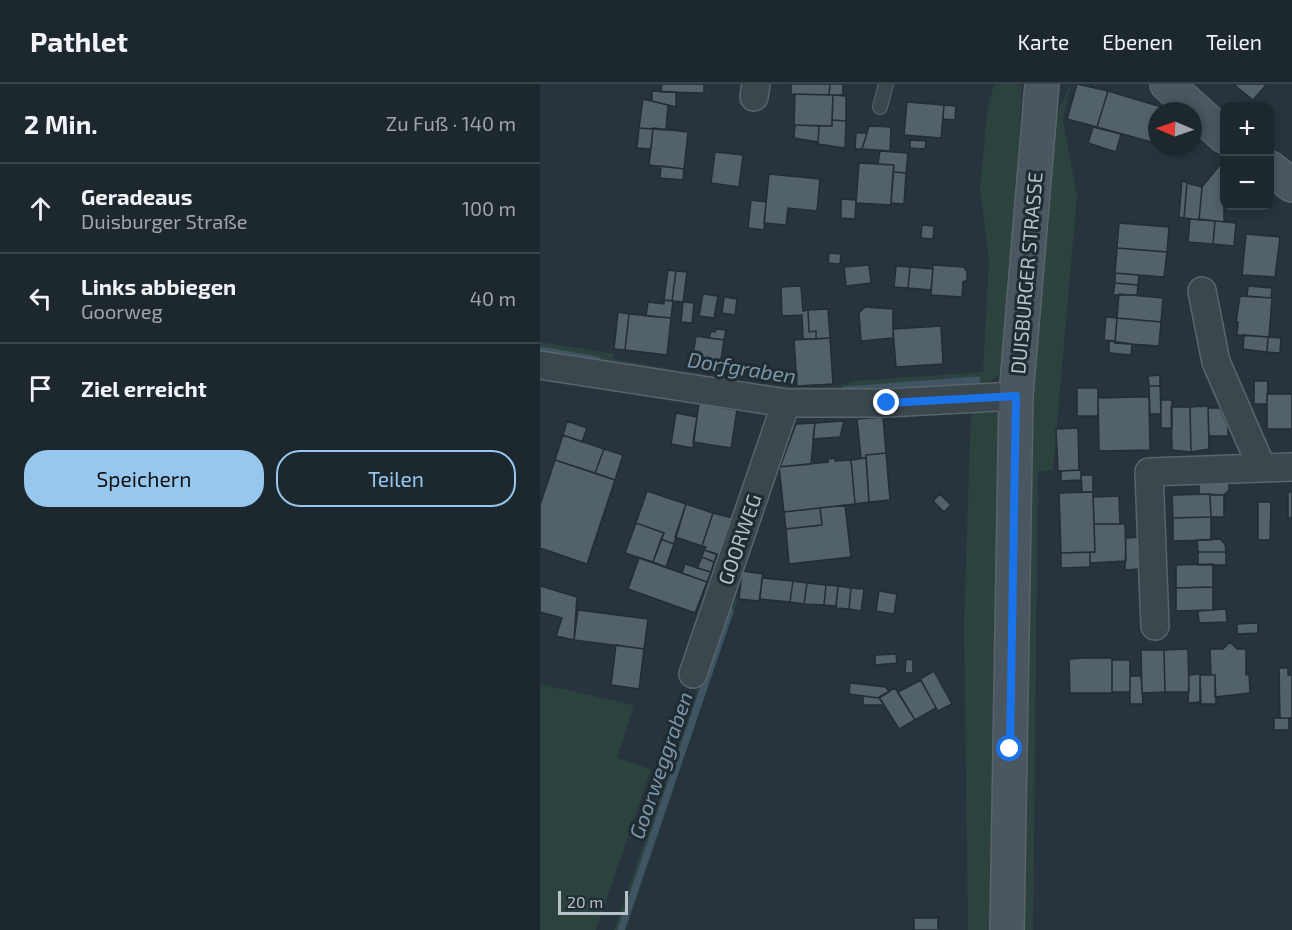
<!DOCTYPE html>
<html lang="de">
<meta charset="utf-8">
<style>
body{margin:0;font-family:"Exo 2",sans-serif;background:#2a333a;color:#f1f3f6}
.controls{position:absolute;right:18px;top:18px;display:grid;overflow:hidden;border-radius:12px;box-shadow:0 3px 9px #0003}
.controls button{width:54px;height:54px;display:grid;place-items:center;padding:0;border:0;border-bottom:2px solid #3b444a;background:#1d272e;color:#f1f3f6;font:30px sans-serif}
.compass{position:absolute;left:608px;top:18px;width:54px;height:54px;border-radius:50%;background:#1d272e;box-shadow:0 3px 9px #0003;rotate:272deg}
.scale{position:absolute;left:18px;bottom:15px;width:70px;box-sizing:border-box;padding-left:6px;border:3px solid #b7c1c8;border-top:0;font-size:16px;line-height:21px;white-space:nowrap;color:#b7c1c8;-webkit-text-stroke:4px #202b32;paint-order:stroke}
.stop{position:absolute;width:18px;height:18px;margin:-14px;border:4px solid #1a73e8;border-radius:50%;background:#fff}
.stop.end{background:#1a73e8;border-color:#fff;box-shadow:0 2px 6px #0008}
.list{margin:0;padding:0;list-style:none}
h2{display:flex;justify-content:space-between;align-items:center;height:78px;margin:0;padding:0 24px;font-size:26px}
h2 small{font-size:20px;font-weight:400;color:#a0a5aa}
.list li{display:grid;grid-template-columns:39px 1fr auto;gap:18px;align-items:center;box-sizing:border-box;height:90px;padding:0 24px;border-top:2px solid #3b444a}
.list b{display:block;font-size:22px;white-space:nowrap}
.list p{margin:0;font-size:20px;white-space:nowrap;color:#a0a5aa}
.list em{font-size:20px;font-style:normal;color:#a0a5aa}
.actions{display:flex;gap:12px;padding:18px 24px}
.actions a{flex:1;padding:14px 0;border:2px solid #97c7ee;border-radius:24px;text-align:center;font-size:21px;color:#97c7ee}
.actions .main{background:#97c7ee;color:#111}
.icon{flex:none;width:33px;height:33px;fill:none;stroke:currentColor;stroke-width:2;stroke-linecap:round;stroke-linejoin:round}
.map{position:relative;flex:none;width:752px;height:846px;overflow:hidden}
header{display:flex;align-items:center;gap:36px;box-sizing:border-box;height:84px;padding:0 30px;background:#1d272e;border-bottom:2px solid #3b444a}
header strong{font-size:28px}
nav{display:flex;gap:33px;margin-inline-start:auto;font-size:21px}
main{display:flex}
aside{flex:1;background:#1d272e}
.map>svg:first-child{display:block}
.green{fill:#2c423f}
.lines{fill:none;stroke-linecap:round;stroke-linejoin:round}
.stream{stroke:#3f5564;stroke-width:7}
.building{fill:#53616a;stroke:#222d34;stroke-width:1.5}
.service-casing{stroke:#59646b;stroke-width:16}
.minor-casing{stroke:#59646b;stroke-width:30}
.secondary-casing{stroke:#59646b;stroke-width:36}
.service{stroke:#3b464d;stroke-width:14}
.minor{stroke:#3b464d;stroke-width:27}
.secondary{stroke:#4a5660;stroke-width:33}
.route{stroke:#1a73e8;stroke-width:8}
.labels{text-anchor:middle;dominant-baseline:central;stroke-width:6;stroke-linejoin:round;paint-order:stroke}
.street-label{font-size:20px;fill:#b7c1c8;stroke:#202b32}
.water-label{font-size:21px;font-style:italic;fill:#7b96a8;stroke:#202b32}
</style>
<header>
<strong>Pathlet</strong>
<nav><a>Karte</a><a>Ebenen</a><a>Teilen</a></nav>
</header>
<main>
<aside>
<h2>2 Min.<small>Zu Fuß · 140 m</small></h2>
<ul class="list">
<li><svg class="icon" aria-label="ahead" viewBox="0 0 24 24"><path d="M12 20V5M6 11l6-6 6 6"/></svg><div><b>Geradeaus</b><p>Duisburger Straße</p></div><em>100 m</em></li>
<li><svg class="icon" aria-label="left" viewBox="0 0 24 24"><path d="M17 20v-9H6M10 6l-5 5 5 5"/></svg><div><b>Links abbiegen</b><p>Goorweg</p></div><em>40 m</em></li>
<li><svg class="icon" aria-label="arrive" viewBox="0 0 24 24"><path d="M6 21V4h12l-3 4 3 4H6"/></svg><div><b>Ziel erreicht</b></div></li>
</ul>
<div class="actions"><a class="main">Speichern</a><a>Teilen</a></div>
</aside>
<div class="map">
<svg width="752" height="846" viewBox="0 0 752 846">
<rect width="100%" height="100%" fill="#27343d"/>
<path class="green" d="M 454,0 L 482,0 L 466,287 L 443,302 L 261,314 L 0,272 L 0,258 L 74,270 L 73,275 C 126,283 271,317 313,297 L 443,288 L 449,177 L 440,106 L 447,29 Z
M 531,0 L 523,36 L 537,112 L 513,386 L 498,387 L 493,846 L 479,846 L 490,345 L 516,31 Z
M 431,323 L 463,330 L 456,846 L 428,846 L 424,540 Z
M 189,514 L 198,515 L 86,846 L 74,846 Z
M 0,600 L 94,621 L 77,674 L 111,685 L 56,846 L 0,846 Z"/>
<g class="lines">
<path class="stream" d="M 0,266 L 57,276
M 305,306 L 437,296
M 81,846 L 190,527"/>
</g>
<path class="building" d="M 122,0 L 164,0 L 164,9 L 121,8 Z
M 251,0 L 290,0 L 289,11 L 251,10 Z
M 290,0 L 303,0 L 303,11 L 289,11 Z
M 537,0 L 568,7 L 557,43 L 527,35 Z
M 693,0 L 727,0 L 713,16 Z
M 112,7 L 136,8 L 136,23 L 112,17 Z
M 568,7 L 625,24 L 624,27 L 617,27 L 615,59 L 557,43 Z
M 255,10 L 293,11 L 292,42 L 254,41 Z
M 293,11 L 306,12 L 306,37 L 292,36 Z
M 103,15 L 128,21 L 126,46 L 99,44 Z
M 367,18 L 404,21 L 401,54 L 364,51 Z
M 404,21 L 416,22 L 415,36 L 403,35 Z
M 292,36 L 306,37 L 305,64 L 278,60 L 279,42 L 292,42 Z
M 255,41 L 279,42 L 278,58 L 254,54 Z
M 329,42 L 351,43 L 350,67 L 322,65 Z
M 553,43 L 581,50 L 576,68 L 548,59 Z
M 99,44 L 113,45 L 111,65 L 97,64 Z
M 113,44 L 148,48 L 144,85 L 109,81 Z
M 316,49 L 327,49 L 322,65 L 315,65 Z
M 370,56 L 386,57 L 385,65 L 370,64 Z
M 340,67 L 368,69 L 366,89 L 353,88 L 354,81 L 338,80 Z
M 175,68 L 203,71 L 199,103 L 171,99 Z
M 682,78 L 684,81 L 684,138 L 659,135 L 662,103 Z
M 319,79 L 354,81 L 351,121 L 316,119 Z
M 121,82 L 144,85 L 143,96 L 120,94 Z
M 353,88 L 366,89 L 364,120 L 351,119 Z
M 229,90 L 280,95 L 277,127 L 248,124 L 246,141 L 224,139 Z
M 642,96 L 647,99 L 644,134 L 639,133 Z
M 647,99 L 662,103 L 659,136 L 644,134 Z
M 301,115 L 316,116 L 315,135 L 301,134 Z
M 211,116 L 226,118 L 224,146 L 208,144 Z
M 650,135 L 675,137 L 673,160 L 648,158 Z
M 675,137 L 696,139 L 694,162 L 673,160 Z
M 579,139 L 629,143 L 627,168 L 577,164 Z
M 382,141 L 394,142 L 393,155 L 381,154 Z
M 706,150 L 740,153 L 735,193 L 702,191 Z
M 577,164 L 627,168 L 624,193 L 575,189 Z
M 289,169 L 301,170 L 300,180 L 288,179 Z
M 329,181 L 331,199 L 306,202 L 304,183 Z
M 393,181 L 424,183 L 427,188 L 427,196 L 423,198 L 422,213 L 391,211 Z
M 356,182 L 370,183 L 368,204 L 354,203 Z
M 370,183 L 393,185 L 391,206 L 368,204 Z
M 128,186 L 136,187 L 132,217 L 124,216 Z
M 136,187 L 147,188 L 143,218 L 132,217 Z
M 575,189 L 599,191 L 598,201 L 575,199 Z
M 575,199 L 598,201 L 597,211 L 573,211 Z
M 261,202 L 263,227 L 268,226 L 269,248 L 276,247 L 276,255 L 263,255 L 262,231 L 242,232 L 241,203 Z
M 708,202 L 732,204 L 731,214 L 707,212 Z
M 163,210 L 178,212 L 174,234 L 159,232 Z
M 579,210 L 623,214 L 621,238 L 577,234 Z
M 700,212 L 732,214 L 729,253 L 697,251 L 698,238 L 696,238 Z
M 184,213 L 197,215 L 195,231 L 182,229 Z
M 124,216 L 133,217 L 131,234 L 106,232 L 108,218 L 124,220 Z
M 143,218 L 154,219 L 152,239 L 141,238 Z
M 325,223 L 353,225 L 353,254 L 321,257 L 319,229 Z
M 288,225 L 290,254 L 276,255 L 276,247 L 269,248 L 268,226 Z
M 78,228 L 89,230 L 85,266 L 74,265 Z
M 89,230 L 131,234 L 127,271 L 85,266 Z
M 566,233 L 577,234 L 575,257 L 564,256 Z
M 577,234 L 621,238 L 619,262 L 575,259 Z
M 401,242 L 403,280 L 356,283 L 353,245 Z
M 176,245 L 186,246 L 184,256 L 169,254 L 171,247 L 175,248 Z
M 704,251 L 728,253 L 727,268 L 703,265 Z
M 156,252 L 184,256 L 179,288 L 151,284 Z
M 728,253 L 741,254 L 740,269 L 727,268 Z
M 290,254 L 293,300 L 257,302 L 254,256 Z
M 569,257 L 592,260 L 591,271 L 569,269 Z
M 620,291 L 620,302 L 609,302 L 608,292 Z
M 714,297 L 728,297 L 727,320 L 714,320 Z
M 609,302 L 620,302 L 621,330 L 610,330 Z
M 537,304 L 558,304 L 558,332 L 537,332 Z
M 727,310 L 752,310 L 752,345 L 727,345 Z
M 596,313 L 609,313 L 610,366 L 559,367 L 558,314 Z
M 621,316 L 632,316 L 632,344 L 621,344 Z
M 159,320 L 184,322 L 184,324 L 197,326 L 191,364 L 153,358 Z
M 668,322 L 669,365 L 651,368 L 650,323 Z
M 631,323 L 650,323 L 651,368 L 632,366 Z
M 668,324 L 680,324 L 688,342 L 688,352 L 669,352 Z
M 136,329 L 157,333 L 153,364 L 131,360 Z
M 343,333 L 346,369 L 326,371 L 326,374 L 321,374 L 317,335 Z
M 27,337 L 47,344 L 42,358 L 23,351 Z
M 304,337 L 300,353 L 273,355 L 275,339 Z
M 275,339 L 271,380 L 240,383 L 256,340 Z
M 538,344 L 539,386 L 518,387 L 516,345 Z
M 23,351 L 64,365 L 55,389 L 15,376 Z
M 64,365 L 83,371 L 75,396 L 55,389 Z
M 346,369 L 350,416 L 329,418 L 326,371 Z
M 295,374 L 295,377 L 311,376 L 315,420 L 244,428 L 239,383 L 288,378 L 288,375 Z
M 326,374 L 329,418 L 315,420 L 311,376 Z
M 15,376 L 75,396 L 47,480 L 0,464 L 0,421 Z
M 541,386 L 541,396 L 521,397 L 521,387 Z
M 541,391 L 553,391 L 553,408 L 542,408 Z
M 659,398 L 689,398 L 689,406 L 684,411 L 659,410 Z
M 107,407 L 146,420 L 134,460 L 121,455 L 124,449 L 96,439 Z
M 553,408 L 555,468 L 521,469 L 519,409 Z
M 748,408 L 752,408 L 752,434 L 748,434 Z
M 400,410 L 411,421 L 404,428 L 393,417 Z
M 670,410 L 671,433 L 633,434 L 632,411 Z
M 670,411 L 684,411 L 684,433 L 671,433 Z
M 579,412 L 580,440 L 554,440 L 553,413 Z
M 718,418 L 731,418 L 730,456 L 718,456 Z
M 146,420 L 173,429 L 162,462 L 135,453 Z
M 305,421 L 311,473 L 249,480 L 246,445 L 282,441 L 280,424 Z
M 280,424 L 282,441 L 246,445 L 244,428 Z
M 173,429 L 193,434 L 180,472 L 164,466 L 166,463 L 162,462 Z
M 671,433 L 671,456 L 633,457 L 633,434 Z
M 96,439 L 124,449 L 113,478 L 85,469 Z
M 554,440 L 585,440 L 586,477 L 550,479 L 550,468 L 555,468 Z
M 600,453 L 601,485 L 585,486 L 586,454 Z
M 121,455 L 134,460 L 126,483 L 113,478 Z
M 680,455 L 685,460 L 686,468 L 658,468 L 657,456 Z
M 164,466 L 177,470 L 174,478 L 162,473 Z
M 550,468 L 550,483 L 521,484 L 521,469 Z
M 658,468 L 686,468 L 686,481 L 658,481 Z
M 162,473 L 174,478 L 171,488 L 157,484 Z
M 99,474 L 167,498 L 155,529 L 88,505 Z
M 145,480 L 171,488 L 167,498 L 142,489 Z
M 673,480 L 673,503 L 636,504 L 636,481 Z
M 202,487 L 223,490 L 219,517 L 199,515 Z
M 222,494 L 253,497 L 250,518 L 220,515 Z
M 253,497 L 267,499 L 264,520 L 250,518 Z
M 267,499 L 286,501 L 284,521 L 264,520 Z
M 286,501 L 298,502 L 296,522 L 284,521 Z
M 0,502 L 37,513 L 34,556 L 16,552 L 22,534 L 0,528 Z
M 298,502 L 311,504 L 309,525 L 296,524 Z
M 673,503 L 673,526 L 636,527 L 636,504 Z
M 311,504 L 324,505 L 321,527 L 309,525 Z
M 339,507 L 357,510 L 354,530 L 336,527 Z
M 686,525 L 687,538 L 659,539 L 658,527 Z
M 38,526 L 108,535 L 104,565 L 34,556 Z
M 718,539 L 718,549 L 697,550 L 697,540 Z
M 690,558 L 697,565 L 706,565 L 706,591 L 709,590 L 710,609 L 675,613 L 675,591 L 671,591 L 670,565 L 683,565 Z
M 76,561 L 104,565 L 99,605 L 71,601 Z
M 648,565 L 649,608 L 625,608 L 624,566 Z
M 601,566 L 624,566 L 625,608 L 602,609 Z
M 356,570 L 357,579 L 335,581 L 335,571 Z
M 544,574 L 572,574 L 572,609 L 530,609 L 529,575 Z
M 366,575 L 373,576 L 373,589 L 365,589 Z
M 572,576 L 590,576 L 590,608 L 572,608 Z
M 739,584 L 748,584 L 748,591 L 752,591 L 752,634 L 740,634 Z
M 394,587 L 412,620 L 398,627 L 380,595 Z
M 660,590 L 660,618 L 648,619 L 649,591 Z
M 660,591 L 675,591 L 676,620 L 661,620 Z
M 590,592 L 601,592 L 603,620 L 590,620 Z
M 381,596 L 396,624 L 375,636 L 358,608 Z
M 310,599 L 346,603 L 349,608 L 339,614 L 309,610 Z
M 355,604 L 375,636 L 359,645 L 339,613 Z
M 323,612 L 339,614 L 344,621 L 323,621 Z
M 734,634 L 749,634 L 749,646 L 734,646 Z
M 374,834 L 398,834 L 398,846 L 374,846 Z"/>
<g class="lines">
<defs>
<path id="service" d="M 340,23 L 346,0"/>
<path id="minor" d="M 214,13 L 216,0
M 662,207 L 676,278 L 722,384 L 752,383
M 0,281 L 246,319 L 347,319 L 476,312
M 615,542 L 609,388 L 722,384
M 153,590 L 246,319"/>
<path id="secondary" d="M 627,0 L 684,52
M 730,84 L 752,101
M 467,846 L 476,312 L 502,0"/>
</defs>
<use href="#service" class="service-casing"/>
<use href="#minor" class="minor-casing"/>
<use href="#secondary" class="secondary-casing"/>
<use href="#service" class="service"/>
<use href="#minor" class="minor"/>
<use href="#secondary" class="secondary"/>
</g>
<g class="lines">
<path class="route" d="M 347,319 L 476,312 L 470,665"/>
</g>
<g class="labels">
<g class="street-label">
<text transform="translate(486 189) rotate(-85)">DUISBURGER STRASSE</text>
<text transform="translate(199 455) rotate(-71)">GOORWEG</text>
</g>
<g class="water-label">
<text transform="translate(202 283) rotate(9)">Dorfgraben</text>
<text transform="translate(120 681) rotate(-71)">Goorweggraben</text>
</g>
</g>
</svg>
<div class="controls">
<button>+</button>
<button>−</button>
</div>
<svg class="compass" viewBox="-18 -18 36 36"><path d="M0-13l5 13h-10z" fill="#e53935"/><path d="M0 13l5-13h-10z" fill="#a0a5aa"/></svg>
<div class="scale">20 m</div>
<div class="stop" style="left:470px;top:665px"></div>
<div class="stop end" style="left:347px;top:319px"></div>
</div>
</main>
